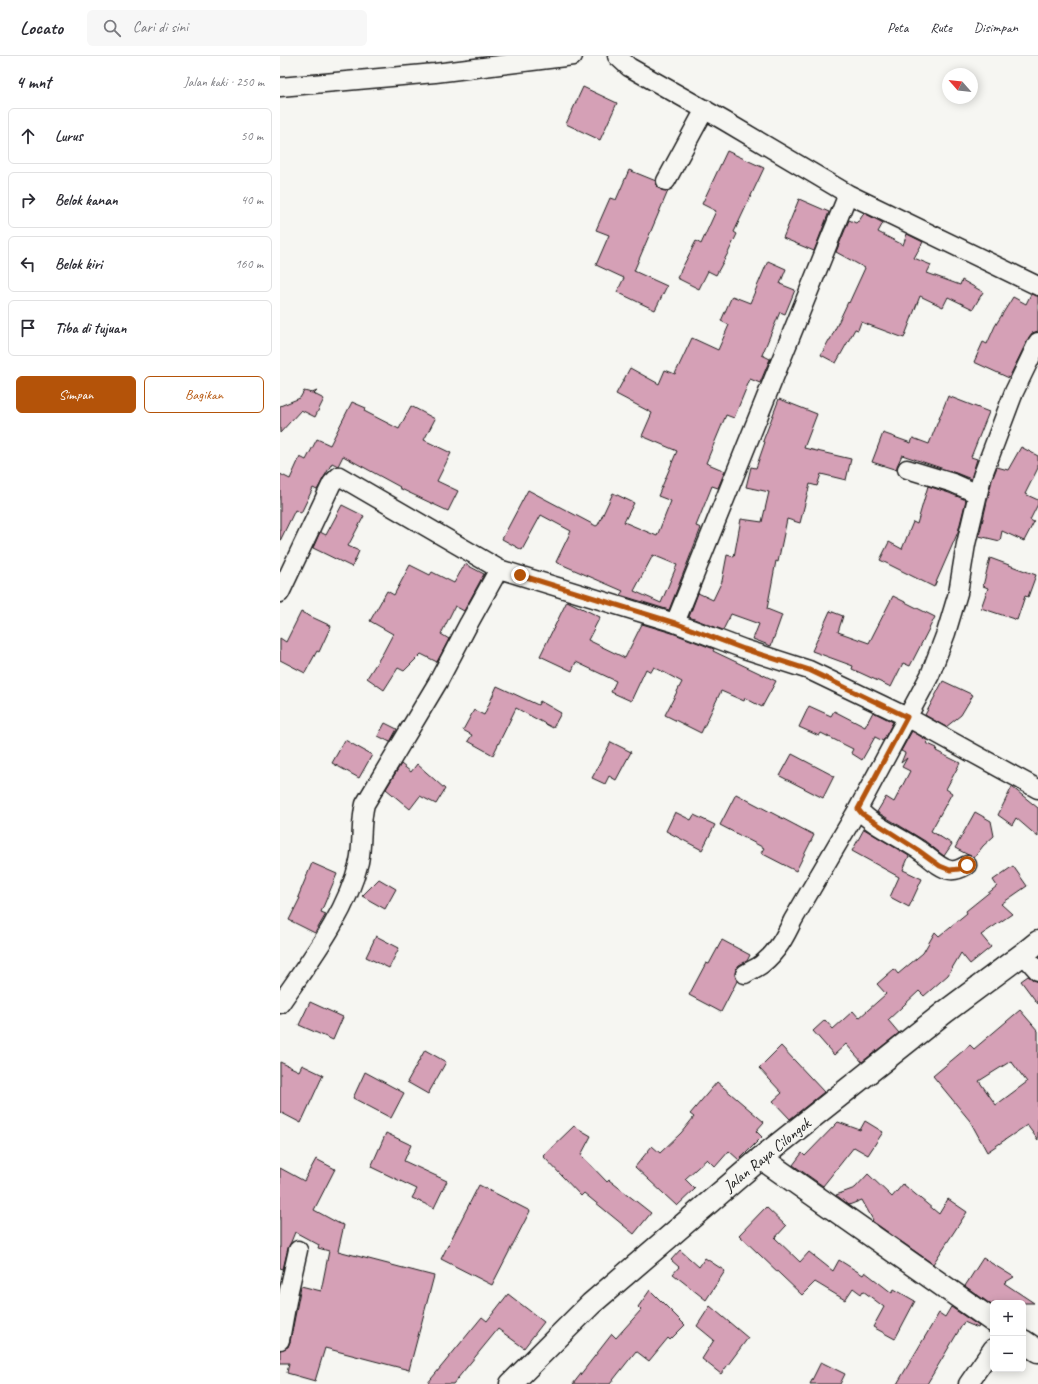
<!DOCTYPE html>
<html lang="id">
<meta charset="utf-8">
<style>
body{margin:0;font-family:Caveat,sans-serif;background:#f7f7f7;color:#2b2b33}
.controls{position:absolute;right:12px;bottom:12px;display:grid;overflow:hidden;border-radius:6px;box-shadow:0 2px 10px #0003}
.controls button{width:36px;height:36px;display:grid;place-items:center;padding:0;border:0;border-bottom:1px solid #e1e1e2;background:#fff;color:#2b2b33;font:20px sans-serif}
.compass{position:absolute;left:662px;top:12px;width:36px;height:36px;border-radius:50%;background:#fff;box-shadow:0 2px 10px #0003;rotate:297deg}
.stop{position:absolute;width:12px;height:12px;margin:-9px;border:3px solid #b45309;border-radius:50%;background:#fff}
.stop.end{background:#b45309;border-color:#fff;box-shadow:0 1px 4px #0008}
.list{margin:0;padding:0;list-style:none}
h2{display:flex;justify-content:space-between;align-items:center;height:52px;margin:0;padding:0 16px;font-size:17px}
h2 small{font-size:13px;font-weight:400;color:#7c7c81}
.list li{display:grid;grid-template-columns:26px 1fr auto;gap:12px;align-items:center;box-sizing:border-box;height:56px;margin:0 8px 8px;padding:0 8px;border:1px solid #e1e1e2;border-radius:6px}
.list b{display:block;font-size:15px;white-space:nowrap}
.list em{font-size:13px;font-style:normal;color:#7c7c81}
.actions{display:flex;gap:8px;padding:12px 16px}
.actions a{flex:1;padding:9px 0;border:1px solid #b45309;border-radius:6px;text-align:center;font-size:14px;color:#b45309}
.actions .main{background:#b45309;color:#fff}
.icon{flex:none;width:22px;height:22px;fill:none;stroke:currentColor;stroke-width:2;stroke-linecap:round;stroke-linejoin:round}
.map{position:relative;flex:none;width:758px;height:1328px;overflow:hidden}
header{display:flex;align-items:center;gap:24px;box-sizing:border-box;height:56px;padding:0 20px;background:#fff;border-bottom:1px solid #e1e1e2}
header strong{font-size:19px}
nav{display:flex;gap:22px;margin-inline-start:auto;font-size:14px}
.search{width:280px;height:36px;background:#f7f7f7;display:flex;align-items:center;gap:10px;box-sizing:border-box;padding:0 14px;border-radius:6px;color:#7c7c81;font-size:15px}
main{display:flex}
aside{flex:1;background:#fff}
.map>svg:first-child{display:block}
.building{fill:#d5a0b6;stroke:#1c1c1c;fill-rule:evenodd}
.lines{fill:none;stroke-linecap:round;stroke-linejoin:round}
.minor-casing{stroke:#1c1c1c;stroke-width:21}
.tertiary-casing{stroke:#1c1c1c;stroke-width:25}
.trunk-casing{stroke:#1c1c1c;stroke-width:25}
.minor{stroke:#f6f6f2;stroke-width:18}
.tertiary{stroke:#f6f6f2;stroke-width:22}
.trunk{stroke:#f6f6f2;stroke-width:22}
.route{stroke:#b45309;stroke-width:5}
.labels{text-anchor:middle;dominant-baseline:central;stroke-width:3.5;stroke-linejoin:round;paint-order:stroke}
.street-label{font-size:16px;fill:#1c1c1c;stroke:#f6f6f2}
</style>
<header>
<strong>Locato</strong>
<div class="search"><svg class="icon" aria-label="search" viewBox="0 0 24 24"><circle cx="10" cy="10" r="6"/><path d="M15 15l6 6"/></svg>Cari di sini</div>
<nav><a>Peta</a><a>Rute</a><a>Disimpan</a></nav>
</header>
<main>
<aside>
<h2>4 mnt<small>Jalan kaki · 250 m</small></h2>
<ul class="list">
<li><svg class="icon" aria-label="ahead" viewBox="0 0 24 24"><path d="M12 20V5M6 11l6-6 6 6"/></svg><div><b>Lurus</b></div><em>50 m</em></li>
<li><svg class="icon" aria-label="right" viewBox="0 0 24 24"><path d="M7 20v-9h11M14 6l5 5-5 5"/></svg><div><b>Belok kanan</b></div><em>40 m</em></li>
<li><svg class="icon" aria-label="left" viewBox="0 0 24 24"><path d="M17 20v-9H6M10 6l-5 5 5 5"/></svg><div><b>Belok kiri</b></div><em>160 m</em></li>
<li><svg class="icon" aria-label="arrive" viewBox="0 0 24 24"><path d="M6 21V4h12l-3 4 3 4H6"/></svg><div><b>Tiba di tujuan</b></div></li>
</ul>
<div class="actions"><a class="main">Simpan</a><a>Bagikan</a></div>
</aside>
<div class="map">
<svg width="758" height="1328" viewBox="0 0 758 1328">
<rect width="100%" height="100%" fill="#f6f6f2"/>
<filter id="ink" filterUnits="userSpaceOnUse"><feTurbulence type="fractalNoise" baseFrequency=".025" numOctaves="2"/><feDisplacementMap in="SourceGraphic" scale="8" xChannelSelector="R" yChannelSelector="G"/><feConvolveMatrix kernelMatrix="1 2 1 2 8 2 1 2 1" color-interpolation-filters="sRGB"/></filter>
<g filter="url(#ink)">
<path class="building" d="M 303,31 L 337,47 L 320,84 L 286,68 Z
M 447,95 L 484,112 L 454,176 L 457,178 L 448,197 L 436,219 L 428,215 L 419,233 L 397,222 L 416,185 L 421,188 L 436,155 L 422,148 Z
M 349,114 L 376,125 L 377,130 L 381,134 L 388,135 L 354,215 L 387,230 L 375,254 L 337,236 L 344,222 L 316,209 L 329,179 L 316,174 L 330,142 L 336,144 Z
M 519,143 L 549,156 L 534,195 L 503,182 Z
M 584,157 L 603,167 L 598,176 L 623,189 L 627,178 L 643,186 L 634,202 L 651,209 L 647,217 L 680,229 L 682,224 L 703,236 L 693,253 L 668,241 L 663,251 L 640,240 L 624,282 L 581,266 L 578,274 L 575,273 L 556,307 L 541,299 L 549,284 L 550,284 L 568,246 L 569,247 L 585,212 L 556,196 L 569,164 L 576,167 L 578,165 L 579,165 Z
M 488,205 L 506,213 L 500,228 L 515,234 L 505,258 L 500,256 L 482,299 L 490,303 L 480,327 L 470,323 L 454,362 L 446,359 L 426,407 L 445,415 L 438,432 L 432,430 L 416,470 L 421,472 L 389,554 L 340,539 L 343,535 L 276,506 L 291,475 L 261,459 L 242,494 L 222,483 L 248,434 L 316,470 L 318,469 L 333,437 L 354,447 L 344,466 L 377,480 L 391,445 L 378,440 L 397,395 L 362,380 L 372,357 L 336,338 L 350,312 L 379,328 L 385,314 L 395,318 L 412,282 L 438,294 L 449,269 L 441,265 L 452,240 L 470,247 ZM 373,499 L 397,509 L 381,547 L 354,535 Z
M 751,238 L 758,240 L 758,275 L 752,277 L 749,281 L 729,322 L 694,306 L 703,286 L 707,288 L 715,270 L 733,241 L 746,248 Z
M 24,335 L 32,337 L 37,335 L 34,338 L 44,343 L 35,361 L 21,354 L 0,377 L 0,350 L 20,342 Z
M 668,340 L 709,356 L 691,401 L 697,403 L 691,423 L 676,417 L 622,399 L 617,410 L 617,414 L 592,406 L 603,377 L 631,387 L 633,382 L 649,388 Z
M 499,343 L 537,358 L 524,392 L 571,403 L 566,424 L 541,418 L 537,430 L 530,428 L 520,467 L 507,463 L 498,506 L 496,505 L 487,553 L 502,559 L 491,590 L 473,583 L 479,568 L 451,558 L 443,574 L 409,561 L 418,537 L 433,544 L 442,525 L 447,499 L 454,501 L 461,463 L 482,466 L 489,436 L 466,431 L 471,411 L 476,412 L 485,386 L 483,385 Z
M 72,346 L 86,352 L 84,355 L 119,373 L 131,350 L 155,363 L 144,384 L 171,397 L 157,425 L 178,435 L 168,455 L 119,432 L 120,431 L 63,400 L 58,410 L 52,407 L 37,434 L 33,432 L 21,457 L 15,454 L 0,485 L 0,418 L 10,423 L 20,401 L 26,404 L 37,383 L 50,389 Z
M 741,391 L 758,400 L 758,412 L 745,438 L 758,444 L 758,448 L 750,464 L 754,466 L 744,485 L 722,475 L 720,485 L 699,480 L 712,424 L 717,411 L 728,414 Z
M 648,430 L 669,437 L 686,444 L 678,476 L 654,531 L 600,504 L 609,486 L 622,493 L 633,466 L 637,468 Z
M 62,449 L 84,460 L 68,490 L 79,495 L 72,511 L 33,492 L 40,476 L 46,479 Z
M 710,502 L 756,519 L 748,541 L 745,540 L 737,564 L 701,552 L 708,532 L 703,530 Z
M 185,508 L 204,518 L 184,555 L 175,550 L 161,578 L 169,583 L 157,606 L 141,598 L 124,615 L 118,612 L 104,634 L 87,622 L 103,597 L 113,578 L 90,565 L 107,535 L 114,539 L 130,509 L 150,519 L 152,516 L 174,527 Z
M 613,540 L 655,561 L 630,610 L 623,607 L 611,631 L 572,613 L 573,610 L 532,595 L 550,555 L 563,560 L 558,576 L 589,587 Z
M 287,545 L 320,561 L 308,584 L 345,602 L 362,568 L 392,577 L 434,593 L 433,595 L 496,625 L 482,651 L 465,642 L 464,645 L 441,635 L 421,677 L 385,659 L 402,626 L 374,611 L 371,616 L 366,613 L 351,645 L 331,636 L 336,625 L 296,606 L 292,615 L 260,600 Z
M 21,556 L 51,570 L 39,596 L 37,595 L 25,617 L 0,604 L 0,582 L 6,586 Z
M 663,625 L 693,639 L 681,659 L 666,671 L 645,659 Z
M 217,630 L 258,649 L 260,645 L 281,657 L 273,672 L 236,652 L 213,699 L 188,685 L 192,679 L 183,674 L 194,654 L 204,659 Z
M 529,650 L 551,660 L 554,655 L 585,671 L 593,656 L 613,666 L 603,685 L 595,681 L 582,704 L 571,697 L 573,693 L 541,677 L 539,680 L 519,671 Z
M 105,667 L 117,673 L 110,686 L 98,680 Z
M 632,675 L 648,685 L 646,687 L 657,692 L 656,695 L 680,707 L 666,733 L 672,737 L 651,775 L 672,788 L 664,800 L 645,785 L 597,756 L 606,741 L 614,746 L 630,715 L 622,711 L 627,702 L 621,707 L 625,697 L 621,695 Z
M 65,684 L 92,699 L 79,722 L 52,707 Z
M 331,686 L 351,696 L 336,724 L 329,720 L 325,728 L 312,722 Z
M 512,698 L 554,720 L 543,742 L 500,720 Z
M 121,708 L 131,716 L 137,708 L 165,733 L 156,748 L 140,740 L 130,753 L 106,733 Z
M 732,731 L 758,752 L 758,781 L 736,762 L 732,769 L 718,759 Z
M 456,738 L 534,779 L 516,815 L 481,797 L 484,792 L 440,769 Z
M 395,756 L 411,764 L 414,759 L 435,769 L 422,794 L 386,775 Z
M 695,756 L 711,765 L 714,780 L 703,790 L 694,802 L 675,792 Z
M 584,773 L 629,800 L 623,814 L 642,823 L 629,851 L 610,841 L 619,821 L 572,795 Z
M 32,807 L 57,818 L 41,856 L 46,858 L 35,877 L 9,864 L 20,842 L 18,841 Z
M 733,810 L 747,830 L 721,848 L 732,858 L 701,879 L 711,891 L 690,908 L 681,897 L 668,919 L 644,940 L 639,935 L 608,964 L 619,977 L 582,1006 L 566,988 L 554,999 L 533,975 L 545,964 L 553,973 L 573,955 L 579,962 L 606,938 L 597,928 L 614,913 L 618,918 L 643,897 L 655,876 L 659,880 L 687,857 L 686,855 L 717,830 L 713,824 Z
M 99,823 L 116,833 L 105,853 L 82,840 Z
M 96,880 L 119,892 L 109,912 L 86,901 Z
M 442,884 L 470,899 L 467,905 L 459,909 L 456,913 L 455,919 L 457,925 L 441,956 L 409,939 L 426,907 L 429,908 Z
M 748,920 L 758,926 L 758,948 L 741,925 Z
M 30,946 L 63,961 L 53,984 L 19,969 Z
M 740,954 L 758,975 L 758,1084 L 747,1069 L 707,1096 L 690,1065 L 653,1020 L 690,989 L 694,993 ZM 731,1005 L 747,1026 L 716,1049 L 699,1025 Z
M 501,990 L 544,1036 L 510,1063 L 493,1045 L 502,1037 L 479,1012 Z
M 145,994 L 166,1006 L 148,1038 L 127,1026 Z
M 0,1006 L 19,1015 L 22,1009 L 43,1019 L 21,1067 L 0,1056 Z
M 85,1016 L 124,1037 L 111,1062 L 73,1042 Z
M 437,1026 L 484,1066 L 476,1075 L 482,1081 L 459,1104 L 449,1095 L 435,1111 L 427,1103 L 405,1123 L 415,1133 L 397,1150 L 355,1111 L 372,1090 L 380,1097 L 401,1077 L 414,1061 L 410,1058 Z
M 585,1065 L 603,1076 L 588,1099 L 574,1091 L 543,1130 L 513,1109 L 522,1097 L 525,1100 L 558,1066 L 580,1074 Z
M 294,1070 L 311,1080 L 301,1099 L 327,1126 L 329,1124 L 371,1157 L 354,1178 L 304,1137 L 301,1140 L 263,1100 Z
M 106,1077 L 131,1089 L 124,1105 L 167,1125 L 154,1152 L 132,1142 L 137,1133 L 91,1111 Z
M 36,1103 L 55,1113 L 34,1154 L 58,1167 L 64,1169 L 58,1195 L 154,1220 L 129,1314 L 45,1292 L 35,1325 L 7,1317 L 9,1307 L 0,1307 L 0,1294 L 8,1291 L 10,1286 L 21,1230 L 41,1235 L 49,1195 L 38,1192 L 39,1189 L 15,1176 L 11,1186 L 8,1192 L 3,1213 L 0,1212 L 0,1112 L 24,1125 Z
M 588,1118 L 612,1141 L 623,1128 L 659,1158 L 668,1143 L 687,1156 L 653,1208 L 592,1165 L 593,1164 L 582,1144 L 569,1149 L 556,1139 L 575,1132 Z
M 199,1129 L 250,1155 L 212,1229 L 161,1203 Z
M 486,1151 L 506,1170 L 495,1182 L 520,1206 L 529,1196 L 553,1215 L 559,1204 L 583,1219 L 585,1216 L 612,1237 L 614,1233 L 635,1245 L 615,1283 L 593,1271 L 604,1251 L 583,1235 L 581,1238 L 573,1232 L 565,1244 L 535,1226 L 522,1239 L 459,1179 Z
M 400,1194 L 419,1211 L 425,1202 L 445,1215 L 426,1244 L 393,1218 L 399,1211 L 391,1204 Z
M 703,1202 L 734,1221 L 724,1227 L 754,1247 L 713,1247 L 713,1250 L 685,1230 Z
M 370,1234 L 405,1269 L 390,1284 L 388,1282 L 369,1305 L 356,1295 L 330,1328 L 293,1328 L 332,1278 L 336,1282 L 361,1254 L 358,1251 Z
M 228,1238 L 264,1266 L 244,1292 L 218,1273 L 173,1328 L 147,1328 L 202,1261 L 207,1265 Z
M 430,1250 L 468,1282 L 441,1318 L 422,1303 L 434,1284 L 417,1270 Z
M 671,1251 L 699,1270 L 698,1272 L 684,1266 L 647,1328 L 617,1328 L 659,1257 L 665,1261 Z
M 541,1306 L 565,1318 L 560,1328 L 530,1328 Z"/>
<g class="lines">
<defs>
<path id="minor" d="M 337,0 L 349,11 L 443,64 L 568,138
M 0,31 L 155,17 L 293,0
M 386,125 L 425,53
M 627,413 L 673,427 L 698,438
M 0,537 L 52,427 L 59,420 L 219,513 L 395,567 L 464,593 L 529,614 L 627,661 L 758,733
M 395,567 L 568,138 L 758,230
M 687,809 C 682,812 676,815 670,814 C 659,812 648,800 639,794 C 619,780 594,771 578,753 L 650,619 L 666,577 L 678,537 L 686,488 L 702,421 L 734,336 L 758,286
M 743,898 L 758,915
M 465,918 C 471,914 477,912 482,908 C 497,896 505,881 513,864 L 578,753
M 0,948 C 30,904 66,859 79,806 C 83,787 80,767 85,748 L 158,626 L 189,567 L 219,513
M 0,1284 L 9,1234 L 18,1194
M 688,1328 L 713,1292"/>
<path id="tertiary" d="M 481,1102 L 713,1265
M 743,1285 L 758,1295"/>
<path id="trunk" d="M 231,1328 L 311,1248 L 481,1102 L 665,956 L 743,898 L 758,886"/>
</defs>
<use href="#minor" class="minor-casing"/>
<use href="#tertiary" class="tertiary-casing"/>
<use href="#trunk" class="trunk-casing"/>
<use href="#minor" class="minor"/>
<use href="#tertiary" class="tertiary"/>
<use href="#trunk" class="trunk"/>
</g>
</g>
<g class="lines" filter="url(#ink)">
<path class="route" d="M 240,519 L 395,567 L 464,593 L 529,614 L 627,661 L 578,753 L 582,758 L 638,794 L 660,810 L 670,814 L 679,813 L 687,809"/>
</g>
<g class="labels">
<g class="street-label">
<text transform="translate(487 1099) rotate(-39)">Jalan Raya Cilongok</text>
</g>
</g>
</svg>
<div class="controls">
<button>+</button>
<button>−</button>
</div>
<svg class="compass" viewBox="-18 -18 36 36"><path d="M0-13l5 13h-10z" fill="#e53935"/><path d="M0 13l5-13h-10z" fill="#7c7c81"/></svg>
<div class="stop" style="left:687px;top:809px"></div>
<div class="stop end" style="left:240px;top:519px"></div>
</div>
</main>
